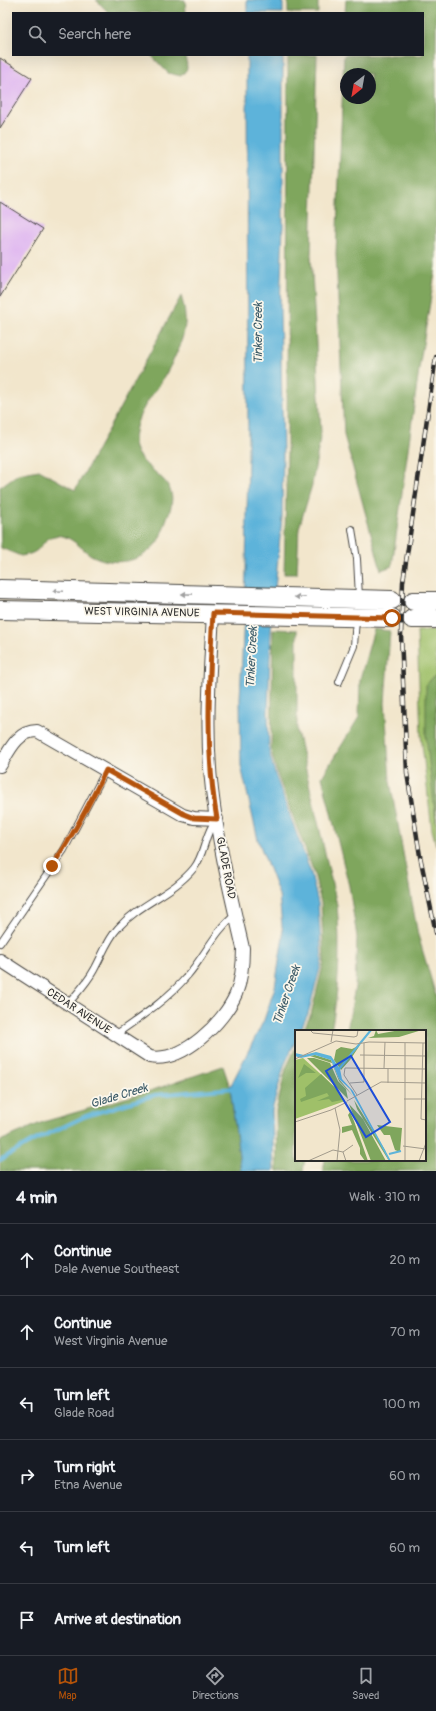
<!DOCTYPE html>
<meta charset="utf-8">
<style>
body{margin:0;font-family:Pangolin,sans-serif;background:#20242c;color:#f1f3f6}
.compass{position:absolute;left:340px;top:68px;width:36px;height:36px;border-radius:50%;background:#171b24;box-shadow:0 4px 16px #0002;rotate:211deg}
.stop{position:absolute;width:12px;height:12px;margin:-9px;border:3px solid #b45309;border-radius:50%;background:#fff}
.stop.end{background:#b45309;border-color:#fff;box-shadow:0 1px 4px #0008}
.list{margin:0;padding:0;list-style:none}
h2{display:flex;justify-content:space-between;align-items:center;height:52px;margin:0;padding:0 16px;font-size:17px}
h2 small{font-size:13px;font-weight:400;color:#9ea1a6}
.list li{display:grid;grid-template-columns:26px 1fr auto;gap:12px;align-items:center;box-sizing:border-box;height:72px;padding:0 16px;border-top:1px solid #363941}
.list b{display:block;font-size:15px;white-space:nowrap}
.list p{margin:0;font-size:13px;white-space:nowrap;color:#9ea1a6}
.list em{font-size:13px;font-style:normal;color:#9ea1a6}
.icon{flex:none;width:22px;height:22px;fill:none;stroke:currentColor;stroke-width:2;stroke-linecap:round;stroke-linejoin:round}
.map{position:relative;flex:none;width:436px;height:1171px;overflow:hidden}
.search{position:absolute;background:#171b24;box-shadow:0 4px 16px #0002;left:12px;right:12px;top:12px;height:44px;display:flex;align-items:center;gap:10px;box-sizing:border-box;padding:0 14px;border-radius:0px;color:#9ea1a6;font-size:15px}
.sheet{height:484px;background:#171b24}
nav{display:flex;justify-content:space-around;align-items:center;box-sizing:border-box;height:56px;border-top:1px solid #363941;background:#171b24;font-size:11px;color:#9ea1a6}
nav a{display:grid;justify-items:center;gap:2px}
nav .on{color:#b45309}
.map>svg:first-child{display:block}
.green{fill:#9fc069;stroke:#65764a}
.forest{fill:#7fa65d;stroke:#556844;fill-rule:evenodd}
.water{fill:#5db3da;stroke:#446f82}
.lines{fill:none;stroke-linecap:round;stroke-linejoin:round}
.stream{stroke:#5db3da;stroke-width:4}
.building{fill:#dbadf1}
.lane-casing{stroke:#494743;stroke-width:8}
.street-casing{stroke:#494743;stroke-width:14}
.primary-casing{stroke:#494743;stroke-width:20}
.lane{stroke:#fff;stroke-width:6}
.street{stroke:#fff;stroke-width:12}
.primary{stroke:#fff;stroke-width:18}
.rail-casing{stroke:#2b2b2b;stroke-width:4.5}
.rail{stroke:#fbf7ec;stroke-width:3;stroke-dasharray:9;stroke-linecap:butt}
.oneway{fill:#a0a0a0}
.route{stroke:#b45309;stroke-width:5}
.labels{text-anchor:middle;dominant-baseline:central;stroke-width:3.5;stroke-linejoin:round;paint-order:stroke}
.street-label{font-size:11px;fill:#2b2b2b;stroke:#fbf7ec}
.water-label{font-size:12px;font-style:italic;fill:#3c5b68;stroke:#fbf7ec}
.inset-river{fill:none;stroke:#5db3da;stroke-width:2}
.inset-road{fill:none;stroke:#a29b8c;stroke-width:1}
.view{fill:#1d4ed8;fill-opacity:0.15;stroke:#1d4ed8;stroke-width:2}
.inset-edge{fill:none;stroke:#2b2b2b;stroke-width:2}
</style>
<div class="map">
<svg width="436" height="1171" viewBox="0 0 436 1171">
<rect width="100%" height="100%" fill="#fbf7ec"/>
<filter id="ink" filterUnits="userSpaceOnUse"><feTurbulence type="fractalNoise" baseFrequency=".025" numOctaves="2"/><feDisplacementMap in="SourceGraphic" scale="8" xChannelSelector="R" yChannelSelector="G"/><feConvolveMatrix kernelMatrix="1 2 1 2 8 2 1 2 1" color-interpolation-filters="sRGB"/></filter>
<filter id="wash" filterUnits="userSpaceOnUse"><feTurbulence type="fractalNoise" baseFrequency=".012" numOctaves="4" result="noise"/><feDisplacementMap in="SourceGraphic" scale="16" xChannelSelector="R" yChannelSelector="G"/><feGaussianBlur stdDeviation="0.9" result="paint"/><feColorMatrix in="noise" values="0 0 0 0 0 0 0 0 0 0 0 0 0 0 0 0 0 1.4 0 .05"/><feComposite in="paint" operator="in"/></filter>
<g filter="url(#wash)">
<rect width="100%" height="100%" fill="#f2e6cc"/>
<path class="green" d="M 417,631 L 436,631 L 436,845 L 432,830 L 421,735 Z"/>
<path class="forest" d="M 96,0 L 185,0 L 186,13 L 109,13 Z
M 288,0 L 318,0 L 318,13 L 288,13 Z
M 346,0 L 436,0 L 436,267 L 420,362 L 392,566 L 381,570 L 344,435 L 336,254 L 344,55 L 423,55 L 423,13 L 345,13 ZM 346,74 L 370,74 L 370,98 L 346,98 Z
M 151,55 L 186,55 L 187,69 L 181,76 L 168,73 Z
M 288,55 L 317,55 L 311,255 L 321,432 L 312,485 L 299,528 L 297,574 L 284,574 L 287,453 Z
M 181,296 C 183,303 185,310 185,317 C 187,338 169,370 158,387 C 149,399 140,411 136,427 C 135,432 133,443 135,448 C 144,475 186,477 167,518 C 164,526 161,539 155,545 C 139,564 111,566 91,555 C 80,548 69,533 54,536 C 45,538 42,547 36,551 C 32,554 26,555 21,556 L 1,548 L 0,487 L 18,474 L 39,470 L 75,490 Z
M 273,629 L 297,630 L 297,731 L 337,905 C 341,947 339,990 331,1031 L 303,1031 L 311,1014 L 324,961 L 321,903 L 314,873 L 278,777 L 271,751 Z
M 374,629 L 390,631 L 385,703 L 390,781 L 418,935 L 436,996 L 436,1171 L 323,1171 L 325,1160 L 425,1160 L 425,1031 L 347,1031 L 355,987 L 357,937 L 349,886 L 322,777 L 359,717 L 360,679 Z
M 436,674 L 436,822 L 426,735 L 426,685 Z
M 296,1047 L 296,1160 L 305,1160 L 303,1171 L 277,1171 L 276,1111 L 286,1068 Z
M 223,1066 L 230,1087 L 241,1171 L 0,1171 L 0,1141 L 43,1122 L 153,1090 Z"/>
<path class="water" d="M 247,0 L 283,0 L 283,13 L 247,13 Z
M 247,55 L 283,55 L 283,227 L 280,307 L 283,454 L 282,517 L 271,630 L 268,712 L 269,751 L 276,777 L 311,873 L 318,903 L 322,961 L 308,1014 L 300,1031 L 296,1031 L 296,1040 L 284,1066 L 272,1111 L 274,1171 L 241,1171 L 230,1087 L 264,1020 L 275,987 L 283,936 L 279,895 L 258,840 L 241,766 L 240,699 L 246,571 L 248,457 Z"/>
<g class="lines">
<path class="stream" d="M 0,1160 L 33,1141 L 86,1116 L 155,1095 L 235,1088"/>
</g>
<g id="blocks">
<path class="building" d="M 0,58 L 32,78 L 0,128 Z
M 0,202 L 43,229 L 0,297 Z"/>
</g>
</g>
<g filter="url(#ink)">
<use href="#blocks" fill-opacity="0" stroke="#494743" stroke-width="1"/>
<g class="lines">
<defs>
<path id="lane" d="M 352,529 L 357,559 L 359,597
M 339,682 L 354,646 L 356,619
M 0,943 L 64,850 L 106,770
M 68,1004 C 77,993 87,983 94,970 C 102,956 107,940 118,928 C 140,903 173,894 194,868 C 205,854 204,835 215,821
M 115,1035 C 141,1017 168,999 188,975 C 205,955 215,931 235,915"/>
<path id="street" d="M 0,766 C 9,751 17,731 37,731 L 183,815 L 194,818 L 217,819
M 0,960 L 150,1057 C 183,1063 224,1022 236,994 C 242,979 243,964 243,948 C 231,896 218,843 212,790 C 205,731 210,672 213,613"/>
<path id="primary" d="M 0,589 L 392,600
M 413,601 L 436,601
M 0,610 L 392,618
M 412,619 L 436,619"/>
</defs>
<use href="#lane" class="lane-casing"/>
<use href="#street" class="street-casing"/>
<use href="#primary" class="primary-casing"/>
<use href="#lane" class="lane"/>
<use href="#street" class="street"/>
<use href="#primary" class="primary"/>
<defs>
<path id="rail" d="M 436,357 L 403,582 L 401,635 L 407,773 L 420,856 L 436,933"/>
</defs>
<use href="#rail" class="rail-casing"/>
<use href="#rail" class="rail"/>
</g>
<defs><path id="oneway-solid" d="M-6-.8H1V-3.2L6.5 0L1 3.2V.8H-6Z"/></defs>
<g class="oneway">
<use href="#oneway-solid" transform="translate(58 591) rotate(-178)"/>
<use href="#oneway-solid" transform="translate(187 594) rotate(-179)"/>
<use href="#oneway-solid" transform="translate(300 597) rotate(-179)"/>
</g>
</g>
<g class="lines" filter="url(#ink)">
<path class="route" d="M 52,866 C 73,836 90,803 106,770 L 184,814 L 194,818 L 217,819 C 205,751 209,682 213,613 L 392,618"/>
</g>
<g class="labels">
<g class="street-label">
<text transform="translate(142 612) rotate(1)">WEST VIRGINIA AVENUE</text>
<text transform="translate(226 868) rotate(79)">GLADE ROAD</text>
<text transform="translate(79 1011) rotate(33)">CEDAR AVENUE</text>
</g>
<g class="water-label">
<text transform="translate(258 333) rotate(-90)">Tinker Creek</text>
<text transform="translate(252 657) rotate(-87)">Tinker Creek</text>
<text transform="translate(287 995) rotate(-71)">Tinker Creek</text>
<text transform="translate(119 1096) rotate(-17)">Glade Creek</text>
</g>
</g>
<g transform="translate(295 1030)">
<rect width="131" height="131" fill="#f2e6cc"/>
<path d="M 8,28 L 43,60 L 50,71 L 0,89 L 0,30 Z" fill="#9fc069"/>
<path d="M 81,0 L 83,4 L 105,0 L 127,0 L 104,7 L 73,8 L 79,6 ZM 65,15 L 55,30 L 46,40 L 39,30 L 41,20 L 46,17 L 57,19 ZM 20,25 L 36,30 L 44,49 L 58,66 L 44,51 L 37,33 L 15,26 ZM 12,28 L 19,28 L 35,33 L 43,51 L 51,59 L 53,69 ZM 9,34 L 21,43 L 11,43 L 3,48 ZM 26,44 L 42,60 L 47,70 L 37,72 L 34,69 L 22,71 L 34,66 L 32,63 L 6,72 L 5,69 L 11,66 L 10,58 ZM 59,70 L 90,120 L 94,131 L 62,79 ZM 54,74 L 68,89 L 91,131 L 76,131 ZM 55,82 L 59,91 L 73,131 L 70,131 L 65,124 L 65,118 L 57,100 L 47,103 L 47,97 L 57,95 L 53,85 ZM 82,95 L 107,98 L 105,122 L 100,120 L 95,105 L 89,105 Z" fill="#7fa65d"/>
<path d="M 21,22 L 36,26 L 45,39 L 47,49 L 58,61 L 96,131 L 94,131 L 55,59 L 44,49 L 36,30 L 20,25 L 6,28 L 0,26 L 0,23 L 9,25 Z" fill="#5db3da"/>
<path class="inset-river" d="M 44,39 L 76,0M 94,124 L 106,121"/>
<path class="inset-road" d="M 15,0 L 18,3 L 59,7 L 62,6 L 63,0M 36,12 L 38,0M 128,13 L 126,89 L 131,90M 65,25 L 131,26M 0,29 L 41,11 L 61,14 L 74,12 L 131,13M 89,38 L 90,12M 55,53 L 69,52 L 69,13M 93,53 L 93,38M 62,65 L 49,45 L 50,38 L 131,39M 109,69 L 131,69M 52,71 L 86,52 L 131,53M 40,78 L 45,100 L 42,131M 0,92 L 36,80 L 52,72M 108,116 L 131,119M 48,122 L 58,115M 13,131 L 38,120 L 48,122 L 51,131M 110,131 L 110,13M 124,131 L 131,113"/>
<path class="view" d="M 56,26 L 95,92 L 71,107 L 31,41 Z"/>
<rect width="131" height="131" class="inset-edge"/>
</g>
</svg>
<svg class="compass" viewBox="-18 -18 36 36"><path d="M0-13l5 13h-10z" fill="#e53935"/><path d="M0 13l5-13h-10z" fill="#9ea1a6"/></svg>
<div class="stop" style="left:392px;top:618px"></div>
<div class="stop end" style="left:52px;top:866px"></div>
<div class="search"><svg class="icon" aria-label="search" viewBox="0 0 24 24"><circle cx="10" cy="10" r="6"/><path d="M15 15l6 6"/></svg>Search here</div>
</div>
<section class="sheet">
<h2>4 min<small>Walk · 310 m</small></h2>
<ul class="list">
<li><svg class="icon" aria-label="ahead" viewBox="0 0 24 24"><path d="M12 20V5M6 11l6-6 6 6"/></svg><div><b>Continue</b><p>Dale Avenue Southeast</p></div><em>20 m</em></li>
<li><svg class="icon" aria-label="ahead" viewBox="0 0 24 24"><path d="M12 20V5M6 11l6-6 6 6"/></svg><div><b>Continue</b><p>West Virginia Avenue</p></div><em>70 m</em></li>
<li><svg class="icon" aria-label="left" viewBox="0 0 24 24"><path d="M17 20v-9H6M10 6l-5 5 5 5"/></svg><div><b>Turn left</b><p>Glade Road</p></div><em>100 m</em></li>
<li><svg class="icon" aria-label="right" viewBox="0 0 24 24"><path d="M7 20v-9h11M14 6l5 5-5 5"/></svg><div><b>Turn right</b><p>Etna Avenue</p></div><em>60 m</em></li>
<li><svg class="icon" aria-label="left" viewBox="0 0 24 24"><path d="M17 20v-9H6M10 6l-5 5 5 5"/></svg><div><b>Turn left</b></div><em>60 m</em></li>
<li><svg class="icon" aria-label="arrive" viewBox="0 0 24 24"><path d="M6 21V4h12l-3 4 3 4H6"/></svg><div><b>Arrive at destination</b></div></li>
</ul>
</section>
<nav>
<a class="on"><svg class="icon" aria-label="map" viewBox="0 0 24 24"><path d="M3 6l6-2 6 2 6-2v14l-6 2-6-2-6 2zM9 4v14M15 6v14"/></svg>Map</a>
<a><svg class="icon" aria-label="directions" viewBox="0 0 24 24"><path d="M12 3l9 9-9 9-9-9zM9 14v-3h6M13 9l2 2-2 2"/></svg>Directions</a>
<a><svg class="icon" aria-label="saved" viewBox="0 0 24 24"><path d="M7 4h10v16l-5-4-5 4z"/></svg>Saved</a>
</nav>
